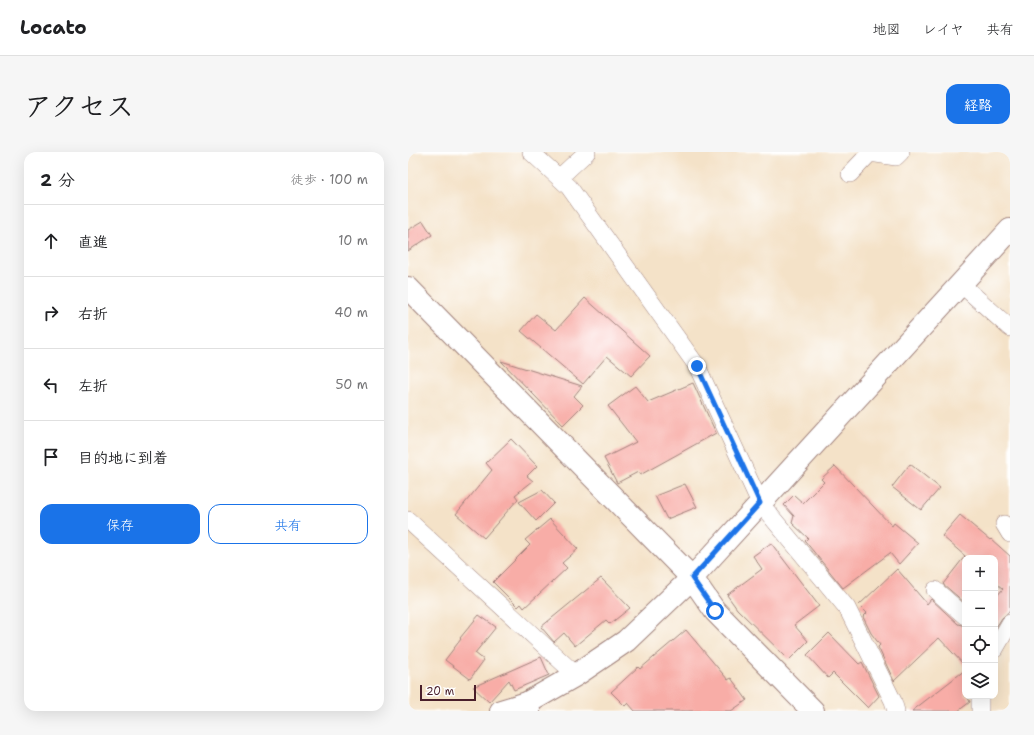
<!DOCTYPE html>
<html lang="ja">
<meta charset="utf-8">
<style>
body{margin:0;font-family:"Shantell Sans","Klee One",sans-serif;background:#f6f6f6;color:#202124}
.controls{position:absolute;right:12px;bottom:12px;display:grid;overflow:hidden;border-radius:8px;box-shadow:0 4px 16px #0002}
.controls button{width:36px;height:36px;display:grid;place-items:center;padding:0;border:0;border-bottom:1px solid #e0e0e0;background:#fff;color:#202124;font:20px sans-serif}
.scale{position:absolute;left:12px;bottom:10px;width:56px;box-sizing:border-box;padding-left:4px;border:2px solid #4a1f2b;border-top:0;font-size:11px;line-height:14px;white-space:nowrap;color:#4a1f2b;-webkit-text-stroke:3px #fff;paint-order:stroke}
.stop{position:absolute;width:12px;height:12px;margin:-9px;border:3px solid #1a73e8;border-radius:50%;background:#fff}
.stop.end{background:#1a73e8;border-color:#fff;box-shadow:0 1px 4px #0008}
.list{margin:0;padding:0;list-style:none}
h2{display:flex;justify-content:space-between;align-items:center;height:52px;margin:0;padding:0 16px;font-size:17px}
h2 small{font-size:13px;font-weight:400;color:#757577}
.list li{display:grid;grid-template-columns:26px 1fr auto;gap:12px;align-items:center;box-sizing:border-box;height:72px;padding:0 16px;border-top:1px solid #e0e0e0}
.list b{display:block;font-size:15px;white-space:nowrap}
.list em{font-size:13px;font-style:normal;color:#757577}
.actions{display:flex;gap:8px;padding:12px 16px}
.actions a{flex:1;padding:9px 0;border:1px solid #1a73e8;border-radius:12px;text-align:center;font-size:14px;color:#1a73e8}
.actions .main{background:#1a73e8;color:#fff}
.icon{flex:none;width:22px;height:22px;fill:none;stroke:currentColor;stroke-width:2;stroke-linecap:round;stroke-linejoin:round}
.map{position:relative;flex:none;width:602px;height:559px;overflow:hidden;border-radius:12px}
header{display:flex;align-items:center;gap:24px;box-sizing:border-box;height:56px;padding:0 20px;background:#fff;border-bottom:1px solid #e0e0e0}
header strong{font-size:19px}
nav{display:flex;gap:22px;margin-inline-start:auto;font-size:14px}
.intro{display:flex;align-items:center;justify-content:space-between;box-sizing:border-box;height:96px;padding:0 24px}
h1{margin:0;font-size:28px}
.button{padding:10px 18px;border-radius:12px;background:#1a73e8;color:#fff;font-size:14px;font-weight:700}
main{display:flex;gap:24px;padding:0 24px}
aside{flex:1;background:#fff;border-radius:12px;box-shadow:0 4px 16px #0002}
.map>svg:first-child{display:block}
.building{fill:#f8ada7}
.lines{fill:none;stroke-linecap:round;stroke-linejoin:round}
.minor-casing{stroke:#9f807a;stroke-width:18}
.tertiary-casing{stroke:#9f807a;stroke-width:24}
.minor{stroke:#fff;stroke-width:17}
.tertiary{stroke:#fff;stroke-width:22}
.route{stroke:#1a73e8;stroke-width:5}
</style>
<header>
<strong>Locato</strong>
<nav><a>地図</a><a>レイヤ</a><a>共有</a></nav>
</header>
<div class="intro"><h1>アクセス</h1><a class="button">経路</a></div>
<main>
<aside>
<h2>2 分<small>徒歩 · 100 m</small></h2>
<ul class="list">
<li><svg class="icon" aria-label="ahead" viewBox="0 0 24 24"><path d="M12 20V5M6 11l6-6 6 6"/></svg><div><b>直進</b></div><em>10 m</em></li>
<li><svg class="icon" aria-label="right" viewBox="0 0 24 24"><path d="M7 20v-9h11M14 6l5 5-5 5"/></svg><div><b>右折</b></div><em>40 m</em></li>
<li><svg class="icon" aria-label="left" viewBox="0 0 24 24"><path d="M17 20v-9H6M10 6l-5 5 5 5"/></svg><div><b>左折</b></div><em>50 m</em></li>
<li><svg class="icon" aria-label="arrive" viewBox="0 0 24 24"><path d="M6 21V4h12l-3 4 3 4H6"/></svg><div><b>目的地に到着</b></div></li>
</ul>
<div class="actions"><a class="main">保存</a><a>共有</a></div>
</aside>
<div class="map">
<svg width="602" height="559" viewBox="0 0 602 559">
<rect width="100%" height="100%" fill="#fff"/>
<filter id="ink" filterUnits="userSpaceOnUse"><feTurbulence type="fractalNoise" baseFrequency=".025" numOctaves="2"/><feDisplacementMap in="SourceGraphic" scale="8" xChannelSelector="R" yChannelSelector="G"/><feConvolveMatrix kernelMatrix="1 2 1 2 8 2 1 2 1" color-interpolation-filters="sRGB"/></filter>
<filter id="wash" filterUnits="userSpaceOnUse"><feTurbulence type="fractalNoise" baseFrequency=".012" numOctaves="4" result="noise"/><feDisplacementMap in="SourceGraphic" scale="16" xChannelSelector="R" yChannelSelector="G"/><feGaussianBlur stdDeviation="0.9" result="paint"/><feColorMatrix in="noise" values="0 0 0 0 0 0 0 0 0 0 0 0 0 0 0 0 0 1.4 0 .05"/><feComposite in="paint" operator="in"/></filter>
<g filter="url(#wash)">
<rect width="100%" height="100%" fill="#f4e2c8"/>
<g id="blocks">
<path class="building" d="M 15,69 L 24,83 L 0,99 L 0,78 Z
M 177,146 L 242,204 L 223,224 L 199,204 L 175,232 L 113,179 L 128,162 L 148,178 Z
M 93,209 L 174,234 L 166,244 L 175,253 L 155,273 Z
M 285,231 L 308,281 L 232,323 L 230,320 L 209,331 L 196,306 L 228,290 L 200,254 L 227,234 L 240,250 Z
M 103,287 L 129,314 L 119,324 L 125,329 L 107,343 L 110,347 L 76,386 L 48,362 L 84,318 L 78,311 Z
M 502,312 L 532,336 L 513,358 L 484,335 Z
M 427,314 L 484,374 L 486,371 L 510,391 L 491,412 L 482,401 L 435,436 L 397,389 L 400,386 L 384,371 L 386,364 L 376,353 L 386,343 L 395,351 L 416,330 L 413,327 Z
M 277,332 L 289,355 L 259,367 L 247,344 Z
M 134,338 L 146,351 L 128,369 L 111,350 Z
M 552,363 L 582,388 L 583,387 L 602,404 L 602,459 L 594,466 L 587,477 L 587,446 L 595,437 L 587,430 L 587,406 L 559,406 L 557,404 L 557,451 L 535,432 L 557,404 L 534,384 Z
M 142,367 L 170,397 L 154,411 L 159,416 L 116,456 L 113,452 L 110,455 L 85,430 L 122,393 L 117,388 Z
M 363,391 L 411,454 L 386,473 L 400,489 L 381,508 L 329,457 L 319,443 L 354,417 L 345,404 Z
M 489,417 L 519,452 L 523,447 L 550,472 L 557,474 L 557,514 L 531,486 L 486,529 L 470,495 L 472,493 L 463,481 L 455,465 L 459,461 L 451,453 Z
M 193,426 L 222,456 L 202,472 L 198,468 L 167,494 L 156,481 L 146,490 L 133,475 Z
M 71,463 L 88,475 L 67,501 L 76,508 L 62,527 L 37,508 L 53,487 L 52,486 Z
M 278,478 L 320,528 L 323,526 L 339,548 L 323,559 L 227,559 L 220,551 L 217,554 L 203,540 L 230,515 L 232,517 Z
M 421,481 L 451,512 L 454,510 L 471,544 L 460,556 L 425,521 L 420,526 L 399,503 Z
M 133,505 L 141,523 L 106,538 L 101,528 L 81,550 L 65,535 Z
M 557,518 L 557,544 L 559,544 L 562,550 L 550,559 L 504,559 Z"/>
</g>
</g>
<g filter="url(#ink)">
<use href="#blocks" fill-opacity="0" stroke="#9f807a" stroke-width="1"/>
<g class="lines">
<defs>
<path id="minor" d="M 123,0 L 161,35 L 289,214 L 352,351 L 439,456 L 485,549 L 488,559
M 442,22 L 462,1 L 488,5 L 493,0
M 151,26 L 179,0
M 553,132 L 602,176
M 0,368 L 168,523
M 596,372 L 602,382
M 527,438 L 557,464
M 587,497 L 602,471
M 572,544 L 572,559"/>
<path id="tertiary" d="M 0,136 L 284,426 L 307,459 L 405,559
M 93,559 L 119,551
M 121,559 L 119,551 L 168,523 L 218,489 L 284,426 L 602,78"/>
</defs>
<use href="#minor" class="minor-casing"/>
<use href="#tertiary" class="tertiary-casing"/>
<use href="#minor" class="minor"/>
<use href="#tertiary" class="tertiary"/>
</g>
</g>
<g class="lines" filter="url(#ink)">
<path class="route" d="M 289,214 L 352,351 L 284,426 L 307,459"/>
</g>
</svg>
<div class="controls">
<button>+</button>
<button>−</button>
<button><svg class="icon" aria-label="locate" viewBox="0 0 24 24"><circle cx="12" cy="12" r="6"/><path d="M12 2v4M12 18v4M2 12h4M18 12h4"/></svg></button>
<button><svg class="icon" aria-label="layers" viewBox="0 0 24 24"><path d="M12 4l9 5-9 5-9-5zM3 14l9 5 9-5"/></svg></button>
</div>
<div class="scale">20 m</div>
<div class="stop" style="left:307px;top:459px"></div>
<div class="stop end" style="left:289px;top:214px"></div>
</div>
</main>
